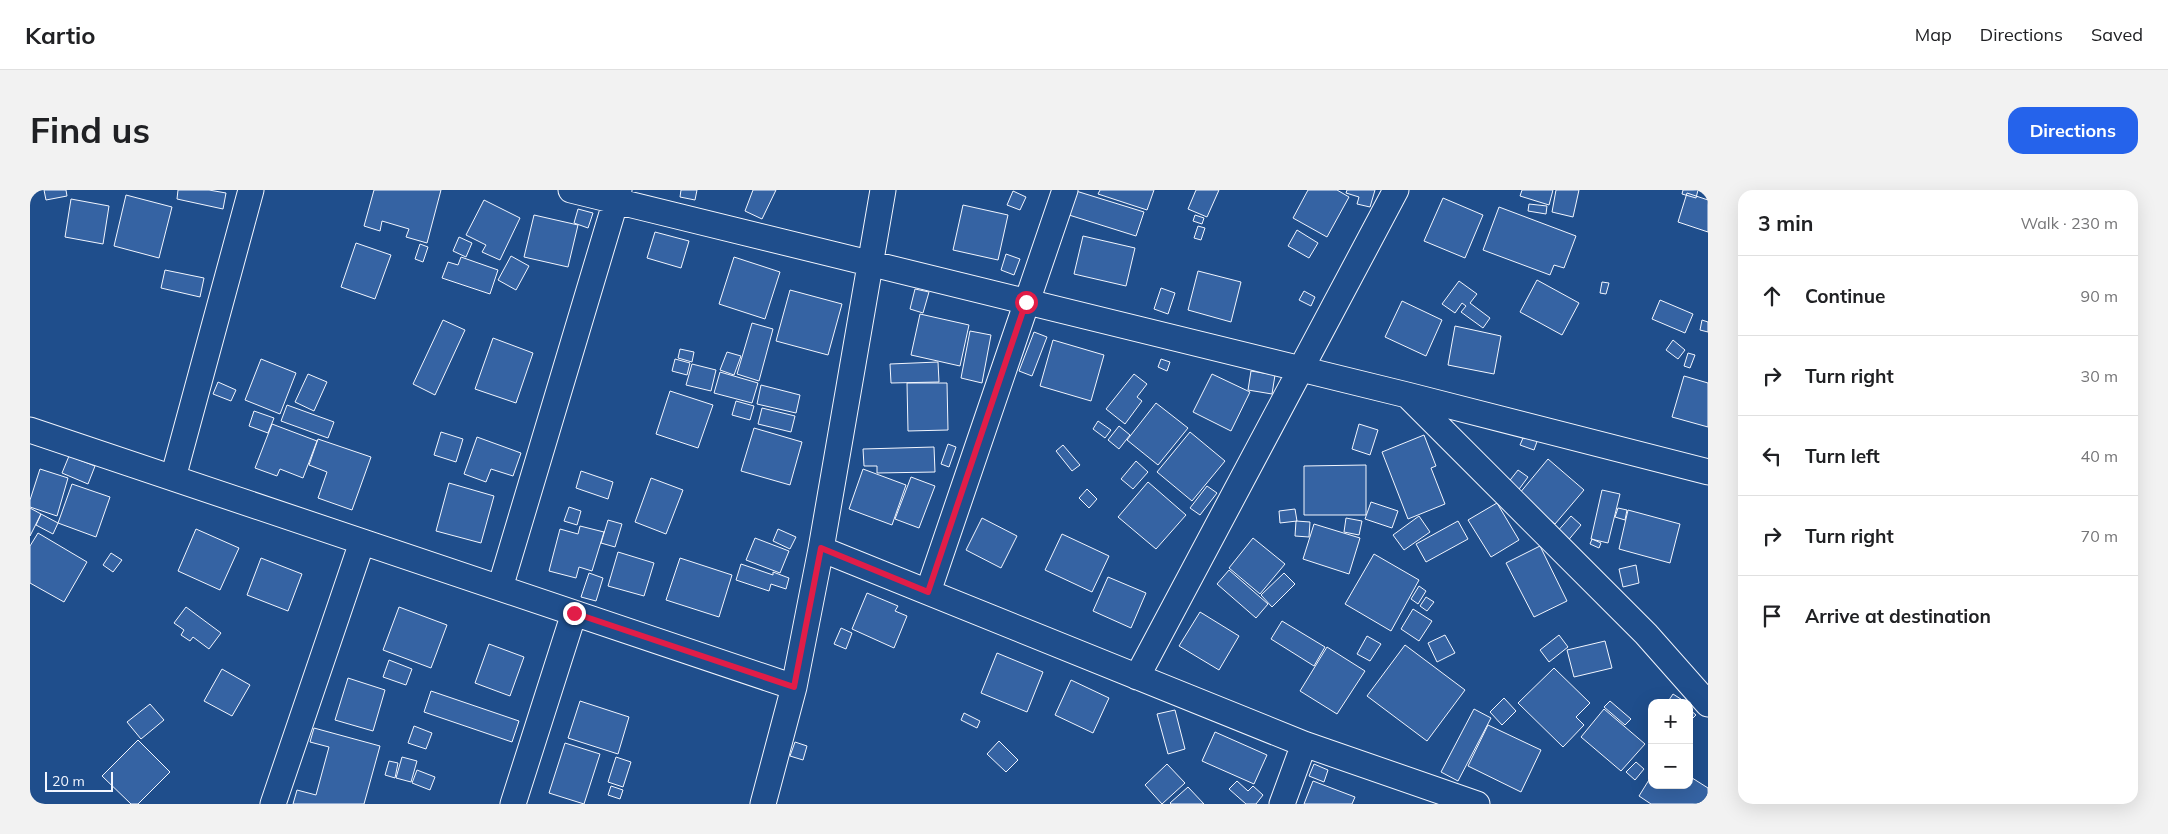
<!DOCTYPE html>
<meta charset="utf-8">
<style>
body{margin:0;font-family:Mulish,sans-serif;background:#f2f2f2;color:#202124}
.controls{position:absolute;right:15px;bottom:15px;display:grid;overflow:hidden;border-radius:10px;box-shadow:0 5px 20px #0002}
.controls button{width:45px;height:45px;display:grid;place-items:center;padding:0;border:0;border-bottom:1px solid #e0e0e0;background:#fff;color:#202124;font:25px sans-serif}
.scale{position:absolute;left:15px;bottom:12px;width:68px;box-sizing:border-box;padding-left:5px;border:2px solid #f2f6ff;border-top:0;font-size:14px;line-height:18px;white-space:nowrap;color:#f2f6ff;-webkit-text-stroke:4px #1f4e8c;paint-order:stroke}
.stop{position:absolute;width:15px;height:15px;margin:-11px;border:4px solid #e11d48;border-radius:50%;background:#fff}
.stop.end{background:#e11d48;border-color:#fff;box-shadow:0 1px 5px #0008}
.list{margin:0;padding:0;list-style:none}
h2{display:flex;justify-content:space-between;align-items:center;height:65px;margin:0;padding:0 20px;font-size:21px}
h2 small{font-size:16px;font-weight:400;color:#757577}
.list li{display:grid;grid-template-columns:32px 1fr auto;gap:15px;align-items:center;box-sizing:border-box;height:80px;padding:0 20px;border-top:1px solid #e0e0e0}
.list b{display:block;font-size:19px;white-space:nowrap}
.list em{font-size:16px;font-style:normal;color:#757577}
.icon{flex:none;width:28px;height:28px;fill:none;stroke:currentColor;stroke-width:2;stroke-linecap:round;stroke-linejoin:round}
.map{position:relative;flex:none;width:1678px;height:614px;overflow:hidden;border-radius:15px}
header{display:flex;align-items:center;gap:30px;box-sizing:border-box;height:70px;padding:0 25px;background:#fff;border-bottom:1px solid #e0e0e0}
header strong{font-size:24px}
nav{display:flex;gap:28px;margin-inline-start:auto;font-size:18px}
.intro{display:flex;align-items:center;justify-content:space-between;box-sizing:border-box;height:120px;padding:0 30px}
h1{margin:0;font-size:35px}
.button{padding:12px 22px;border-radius:15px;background:#2563eb;color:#fff;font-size:18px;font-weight:700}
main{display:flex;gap:30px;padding:0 30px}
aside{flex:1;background:#fff;border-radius:15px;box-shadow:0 5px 20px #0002}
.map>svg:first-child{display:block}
.building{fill:#3563a3;stroke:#f2f6ff}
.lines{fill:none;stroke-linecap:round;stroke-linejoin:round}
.minor-casing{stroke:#f2f6ff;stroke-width:27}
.minor{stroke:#1f4e8c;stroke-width:25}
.route{stroke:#e11d48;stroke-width:6}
</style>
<header>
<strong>Kartio</strong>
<nav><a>Map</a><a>Directions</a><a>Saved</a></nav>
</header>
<div class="intro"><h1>Find us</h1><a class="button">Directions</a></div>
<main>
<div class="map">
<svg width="1678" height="614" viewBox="0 0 1678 614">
<rect width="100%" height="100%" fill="#1f4e8c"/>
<path class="building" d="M 14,0 L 36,0 L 37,6 L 16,10 Z
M 148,0 L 179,0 L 196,3 L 193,19 L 147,9 Z
M 344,0 L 411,0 L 397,53 L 376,47 L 379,39 L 352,31 L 350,41 L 334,36 Z
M 651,0 L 667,0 L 665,10 L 650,7 Z
M 723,0 L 746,0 L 732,29 L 715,21 Z
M 1070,0 L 1124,0 L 1117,20 L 1068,4 Z
M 1166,0 L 1189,0 L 1177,27 L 1158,19 Z
M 1278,0 L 1307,0 L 1319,7 L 1297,47 L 1263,28 Z
M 1317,0 L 1345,0 L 1340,17 L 1327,14 L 1329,7 L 1316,3 Z
M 1492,0 L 1523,0 L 1519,15 L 1490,6 Z
M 1526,0 L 1549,0 L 1543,27 L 1522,22 Z
M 1653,0 L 1668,0 L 1666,8 L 1652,4 Z
M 983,1 L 996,7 L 990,20 L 977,15 Z
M 1046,1 L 1114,22 L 1106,46 L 1039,25 Z
M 1657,3 L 1678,10 L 1678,42 L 1648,32 Z
M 96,5 L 142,17 L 129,68 L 84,56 Z
M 1413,8 L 1453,25 L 1435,68 L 1394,51 Z
M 41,9 L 79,16 L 73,54 L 35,47 Z
M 454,10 L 490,28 L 470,70 L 452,62 L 456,55 L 436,45 Z
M 1499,14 L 1517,16 L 1516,24 L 1498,21 Z
M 933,15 L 978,25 L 968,70 L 923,60 Z
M 1469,17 L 1546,46 L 1534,78 L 1524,75 L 1520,85 L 1453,60 Z
M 548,19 L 563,23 L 558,38 L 544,33 Z
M 504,25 L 548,35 L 538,77 L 494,67 Z
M 1165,25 L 1174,28 L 1172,34 L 1163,31 Z
M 1168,36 L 1175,38 L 1171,50 L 1164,48 Z
M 1267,40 L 1288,53 L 1279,68 L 1258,56 Z
M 625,42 L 659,51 L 651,78 L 617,68 Z
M 1053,46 L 1105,58 L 1096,96 L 1044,84 Z
M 429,47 L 442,53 L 436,67 L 423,61 Z
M 326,53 L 361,65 L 345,109 L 311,97 Z
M 390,54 L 398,57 L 393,72 L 385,69 Z
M 976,64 L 990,69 L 984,85 L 971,80 Z
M 481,66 L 499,76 L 486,100 L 468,90 Z
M 431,67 L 468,80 L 460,104 L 412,88 L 418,72 L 428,75 Z
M 704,67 L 750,82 L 735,129 L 689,114 Z
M 135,80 L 174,88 L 170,107 L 131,98 Z
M 1168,81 L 1211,92 L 1201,132 L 1158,120 Z
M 1507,90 L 1549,113 L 1532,145 L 1490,122 Z
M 1429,91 L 1447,104 L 1440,113 L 1460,128 L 1453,138 L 1431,122 L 1436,116 L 1432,113 L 1425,123 L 1412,114 Z
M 1572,92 L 1579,93 L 1576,104 L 1570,103 Z
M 1131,98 L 1145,103 L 1138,124 L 1124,119 Z
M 885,99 L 899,102 L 893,123 L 880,119 Z
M 760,100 L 812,114 L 798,165 L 746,151 Z
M 1274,101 L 1285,107 L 1281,116 L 1269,110 Z
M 1630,110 L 1663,124 L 1655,143 L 1622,129 Z
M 1372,111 L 1412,130 L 1396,166 L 1355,147 Z
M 890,124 L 939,135 L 930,176 L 881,165 Z
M 413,130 L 435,140 L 405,205 L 383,194 Z
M 1672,130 L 1678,132 L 1678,142 L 1670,140 Z
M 722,133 L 743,139 L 729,191 L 707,184 Z
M 1425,136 L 1471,146 L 1464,184 L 1418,175 Z
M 940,141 L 961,145 L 952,193 L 931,188 Z
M 1004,142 L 1017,147 L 1002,186 L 989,181 Z
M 463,148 L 503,163 L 486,213 L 445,199 Z
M 1023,150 L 1074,165 L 1061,211 L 1010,196 Z
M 1643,150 L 1655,160 L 1648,169 L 1636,160 Z
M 650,159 L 664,162 L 662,172 L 648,168 Z
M 697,162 L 711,166 L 704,185 L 690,180 Z
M 1658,163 L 1665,165 L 1660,178 L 1654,176 Z
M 231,169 L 266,183 L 250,224 L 215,210 Z
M 645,169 L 660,173 L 657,185 L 642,181 Z
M 1131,169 L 1140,172 L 1137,181 L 1128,177 Z
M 908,172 L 909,192 L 861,193 L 860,174 Z
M 662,174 L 686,180 L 681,201 L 656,195 Z
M 1221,181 L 1245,185 L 1242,204 L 1218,200 Z
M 690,182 L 728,193 L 722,213 L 684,203 Z
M 278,184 L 297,192 L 284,221 L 265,212 Z
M 1104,184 L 1117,194 L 1107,207 L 1112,211 L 1095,234 L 1076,219 Z
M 1182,184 L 1220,202 L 1201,241 L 1163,222 Z
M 1654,186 L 1678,193 L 1678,237 L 1642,227 Z
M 188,192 L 206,200 L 201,211 L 183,204 Z
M 877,193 L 917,193 L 918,240 L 878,241 Z
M 731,195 L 770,205 L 766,223 L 727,214 Z
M 640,201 L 683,215 L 668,258 L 626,244 Z
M 706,211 L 724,216 L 720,230 L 702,225 Z
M 1126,213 L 1158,238 L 1128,275 L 1097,250 Z
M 257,215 L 304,232 L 298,248 L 251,231 Z
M 732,218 L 765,226 L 761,242 L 728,234 Z
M 224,221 L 244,228 L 238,243 L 219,236 Z
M 1068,231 L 1081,240 L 1075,248 L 1063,239 Z
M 242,234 L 287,251 L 273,288 L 250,279 L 247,286 L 225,278 Z
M 1329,234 L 1348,240 L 1340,265 L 1322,259 Z
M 1089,236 L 1100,245 L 1089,259 L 1078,250 Z
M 724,238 L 772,252 L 760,295 L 711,281 Z
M 1496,241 L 1509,246 L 1504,260 L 1490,255 Z
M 411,242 L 433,249 L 426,272 L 404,265 Z
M 1160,242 L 1195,271 L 1162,311 L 1127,282 Z
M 1394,245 L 1406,276 L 1401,278 L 1415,314 L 1378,329 L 1352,262 Z
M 447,247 L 491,263 L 483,286 L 461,279 L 456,292 L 434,284 Z
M 288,249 L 341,267 L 322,320 L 288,308 L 297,282 L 279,275 Z
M 918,254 L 926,257 L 919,277 L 911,274 Z
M 1033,255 L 1050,275 L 1042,281 L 1026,261 Z
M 904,257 L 905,282 L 847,283 L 847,276 L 834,276 L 833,259 Z
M 39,266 L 65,276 L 58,294 L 32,283 Z
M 1518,269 L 1554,300 L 1525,334 L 1489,304 Z
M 1106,271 L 1118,282 L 1103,299 L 1091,289 Z
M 1336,275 L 1336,325 L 1274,325 L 1274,276 Z
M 10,279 L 38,288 L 27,326 L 0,317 L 0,310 Z
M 833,279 L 876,295 L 862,335 L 819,319 Z
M 1488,280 L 1498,287 L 1487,302 L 1477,294 Z
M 551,281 L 583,292 L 578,309 L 546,298 Z
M 881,287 L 905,296 L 889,338 L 865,329 Z
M 621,288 L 653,300 L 636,344 L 605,332 Z
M 1118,292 L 1156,325 L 1126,359 L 1088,327 Z
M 419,293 L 464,306 L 451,353 L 406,341 Z
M 42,294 L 80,307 L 66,347 L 28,333 Z
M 1177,296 L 1187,303 L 1170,325 L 1160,318 Z
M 1057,299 L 1067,309 L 1059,318 L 1049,308 Z
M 1572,300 L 1590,304 L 1578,353 L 1561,349 Z
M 1341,312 L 1368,321 L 1362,338 L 1335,329 Z
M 1467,313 L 1489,350 L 1461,367 L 1438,330 Z
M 539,317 L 551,321 L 547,335 L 534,331 Z
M 0,318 L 11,324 L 0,346 Z
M 1588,318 L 1597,320 L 1595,330 L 1585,327 Z
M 1265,319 L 1267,331 L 1250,333 L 1249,321 Z
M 1598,320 L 1650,334 L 1640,373 L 1589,359 Z
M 11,324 L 28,333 L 23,344 L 6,335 Z
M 1389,326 L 1400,342 L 1374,360 L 1363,345 Z
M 1541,326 L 1551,335 L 1536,353 L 1525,344 Z
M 952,328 L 987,346 L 971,378 L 936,360 Z
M 1316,328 L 1332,331 L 1329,345 L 1314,342 Z
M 578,330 L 592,334 L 585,357 L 571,353 Z
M 1266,331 L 1280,332 L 1279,347 L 1265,346 Z
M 1428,331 L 1438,349 L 1396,372 L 1386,354 Z
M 1284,334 L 1330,348 L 1319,384 L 1273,369 Z
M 550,336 L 574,342 L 562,381 L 549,377 L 546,388 L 519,381 L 530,339 L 548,344 Z
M 166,339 L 209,358 L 190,400 L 148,381 Z
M 748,339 L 766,347 L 760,359 L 743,351 Z
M 8,343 L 57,372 L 34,412 L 0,393 L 0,356 Z
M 1032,344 L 1079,366 L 1062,402 L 1015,380 Z
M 725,348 L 759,361 L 750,383 L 716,370 Z
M 1223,348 L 1255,374 L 1230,404 L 1199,378 Z
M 1562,349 L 1571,353 L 1569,358 L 1560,354 Z
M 1510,356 L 1537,411 L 1504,427 L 1476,373 Z
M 588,362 L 624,373 L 614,406 L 578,396 Z
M 81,363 L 92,370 L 83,382 L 73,375 Z
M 1344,364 L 1389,390 L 1361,441 L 1315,414 Z
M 231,368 L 272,384 L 258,421 L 217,405 Z
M 650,368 L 702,385 L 689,427 L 636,410 Z
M 711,374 L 743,385 L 743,382 L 759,388 L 756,399 L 741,394 L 739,401 L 706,390 Z
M 1606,375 L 1609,393 L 1593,397 L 1589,379 Z
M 1199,380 L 1238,414 L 1226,428 L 1187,394 Z
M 559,383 L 573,388 L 566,411 L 551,407 Z
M 1254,383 L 1265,394 L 1242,417 L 1231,405 Z
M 1078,387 L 1116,403 L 1101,438 L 1063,421 Z
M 1389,396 L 1396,401 L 1388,414 L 1381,409 Z
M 837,403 L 868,416 L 865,421 L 877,426 L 864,458 L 822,439 Z
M 1396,407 L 1404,412 L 1397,421 L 1390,416 Z
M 156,417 L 191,443 L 179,459 L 163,447 L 160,451 L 151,445 L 154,440 L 144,433 Z
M 369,417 L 417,435 L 401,478 L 353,460 Z
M 1383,419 L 1402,431 L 1389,451 L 1371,439 Z
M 1170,422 L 1209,446 L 1189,480 L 1149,456 Z
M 1252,431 L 1295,457 L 1284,476 L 1241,449 Z
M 811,438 L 822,443 L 816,459 L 804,454 Z
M 1415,445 L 1425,463 L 1407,472 L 1398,453 Z
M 1529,445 L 1538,457 L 1519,472 L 1510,460 Z
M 1337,446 L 1351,454 L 1340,471 L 1327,464 Z
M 1575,451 L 1582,478 L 1544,487 L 1537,460 Z
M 459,454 L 494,467 L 480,506 L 445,493 Z
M 1375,455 L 1435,500 L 1397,551 L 1337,506 Z
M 1297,457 L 1335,481 L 1307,524 L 1270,501 Z
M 967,463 L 1013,482 L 997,522 L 951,503 Z
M 359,470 L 382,479 L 376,495 L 353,487 Z
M 1524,478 L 1560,513 L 1546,527 L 1554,535 L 1533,557 L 1488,513 Z
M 192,479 L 220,495 L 202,526 L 174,511 Z
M 318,488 L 355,500 L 343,541 L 305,530 Z
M 1041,490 L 1079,508 L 1063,543 L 1025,525 Z
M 401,501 L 489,531 L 482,552 L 394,522 Z
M 1643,504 L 1657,513 L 1637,513 Z
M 1474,508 L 1486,521 L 1472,535 L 1460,522 Z
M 550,511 L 599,527 L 588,564 L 538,548 Z
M 1580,511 L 1601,529 L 1595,535 L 1574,517 Z
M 120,514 L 134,530 L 111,549 L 97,532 Z
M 1444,519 L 1461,528 L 1428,591 L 1411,582 Z
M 1574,519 L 1615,554 L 1591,581 L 1551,547 Z
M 1659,519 L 1666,525 L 1661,530 L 1659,528 Z
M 1145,520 L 1155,559 L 1138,564 L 1127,524 Z
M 934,523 L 950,531 L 947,538 L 931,530 Z
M 1458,535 L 1511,560 L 1491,602 L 1438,576 Z
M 384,536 L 402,543 L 396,559 L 378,553 Z
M 284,538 L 350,556 L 334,614 L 263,614 L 267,600 L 286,605 L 299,557 L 280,552 Z
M 1185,542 L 1237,565 L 1224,594 L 1172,571 Z
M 108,550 L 140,582 L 108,614 L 101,614 L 72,586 Z
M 969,551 L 988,570 L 976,582 L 957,564 Z
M 765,552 L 777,556 L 773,570 L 760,566 Z
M 535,553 L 570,564 L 554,614 L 519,603 Z
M 372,567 L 387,571 L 381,592 L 366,588 Z
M 586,567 L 601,572 L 593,597 L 578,592 Z
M 359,571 L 368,573 L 365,588 L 355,585 Z
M 1606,572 L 1614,579 L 1605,590 L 1596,582 Z
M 1137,574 L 1155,593 L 1132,614 L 1115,595 Z
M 1284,574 L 1298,580 L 1294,592 L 1279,586 Z
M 387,580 L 405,587 L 400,600 L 382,593 Z
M 1622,585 L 1622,595 L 1659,595 L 1659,586 L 1678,598 L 1678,614 L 1621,614 L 1609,606 Z
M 1207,591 L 1218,601 L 1223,596 L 1233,605 L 1226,614 L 1216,614 L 1199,599 Z
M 1283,591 L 1325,607 L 1322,614 L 1274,614 Z
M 581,596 L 593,600 L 590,609 L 578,605 Z
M 1158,597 L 1174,614 L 1141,614 L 1140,613 Z"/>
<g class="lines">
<defs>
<path id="minor" d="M 541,0 L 1377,205 L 1678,282
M 1378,206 L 1616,444 L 1678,514
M 0,240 L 764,497
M 143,288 L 221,0
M 791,359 L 1274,554 L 1447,614
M 470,398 L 589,0
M 898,402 L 1035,0
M 1107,487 L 1366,0
M 243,614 L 332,352
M 483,614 L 544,423
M 733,614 L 764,497 L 791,359 L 853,0
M 1252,614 L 1274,554"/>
</defs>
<use href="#minor" class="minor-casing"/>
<use href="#minor" class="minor"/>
</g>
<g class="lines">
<path class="route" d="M 544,423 L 764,497 L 791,358 L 898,402 L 996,112"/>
</g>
</svg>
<div class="controls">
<button>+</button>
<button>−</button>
</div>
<div class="scale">20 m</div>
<div class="stop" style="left:996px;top:112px"></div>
<div class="stop end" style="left:544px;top:423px"></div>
</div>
<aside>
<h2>3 min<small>Walk · 230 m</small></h2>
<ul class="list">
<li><svg class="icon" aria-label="ahead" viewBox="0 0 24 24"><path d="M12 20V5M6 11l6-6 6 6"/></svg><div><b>Continue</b></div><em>90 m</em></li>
<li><svg class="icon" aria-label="right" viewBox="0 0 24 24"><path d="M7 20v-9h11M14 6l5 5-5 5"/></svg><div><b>Turn right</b></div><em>30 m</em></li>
<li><svg class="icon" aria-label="left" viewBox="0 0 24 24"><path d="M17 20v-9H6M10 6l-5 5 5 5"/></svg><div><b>Turn left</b></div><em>40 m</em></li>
<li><svg class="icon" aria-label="right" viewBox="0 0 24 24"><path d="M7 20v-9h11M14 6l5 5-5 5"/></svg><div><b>Turn right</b></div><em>70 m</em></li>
<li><svg class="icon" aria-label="arrive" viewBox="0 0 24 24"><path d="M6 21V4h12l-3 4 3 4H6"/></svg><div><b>Arrive at destination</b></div></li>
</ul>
</aside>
</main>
